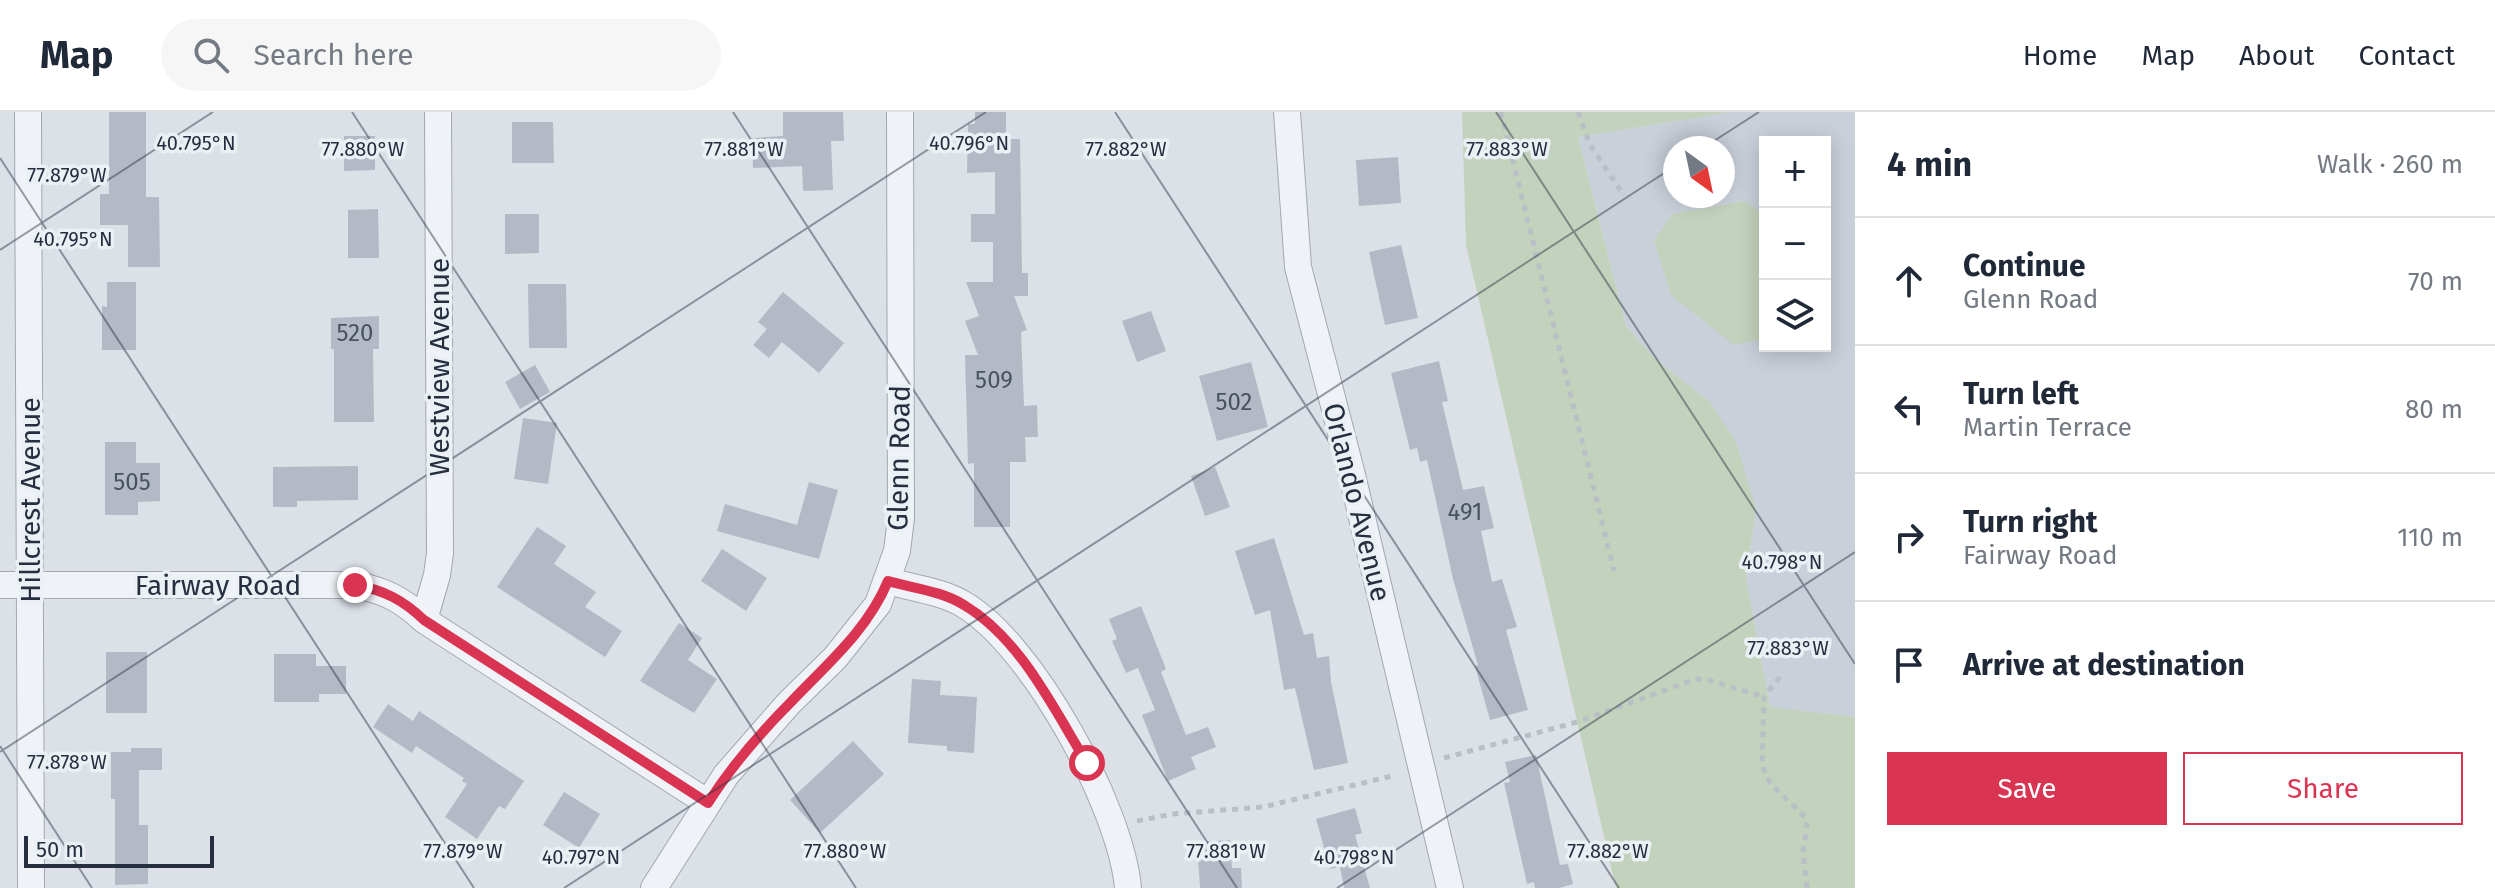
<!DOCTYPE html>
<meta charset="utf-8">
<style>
body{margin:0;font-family:"Fira Sans",sans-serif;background:#f6f6f7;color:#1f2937}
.controls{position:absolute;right:24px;top:24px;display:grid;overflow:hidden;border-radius:0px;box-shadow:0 4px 20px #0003}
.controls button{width:72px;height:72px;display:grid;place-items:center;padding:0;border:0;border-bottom:2px solid #e0e1e3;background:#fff;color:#1f2937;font:40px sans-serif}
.compass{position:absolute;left:1663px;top:24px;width:72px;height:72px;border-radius:50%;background:#fff;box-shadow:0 4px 20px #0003;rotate:147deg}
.scale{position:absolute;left:24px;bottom:20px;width:190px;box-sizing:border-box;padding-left:8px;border:4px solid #252f3f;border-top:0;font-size:22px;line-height:28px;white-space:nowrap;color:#252f3f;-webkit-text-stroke:6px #ebf0f5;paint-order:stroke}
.stop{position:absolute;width:24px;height:24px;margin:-18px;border:6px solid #d93553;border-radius:50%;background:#fff}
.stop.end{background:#d93553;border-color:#fff;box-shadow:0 2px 8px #0008}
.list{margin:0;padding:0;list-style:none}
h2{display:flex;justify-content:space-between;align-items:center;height:104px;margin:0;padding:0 32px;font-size:34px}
h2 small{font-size:26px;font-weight:400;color:#747a83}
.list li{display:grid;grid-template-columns:52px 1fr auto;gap:24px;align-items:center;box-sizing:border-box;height:128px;padding:0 32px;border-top:2px solid #e0e1e3}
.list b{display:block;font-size:30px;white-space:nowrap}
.list p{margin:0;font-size:26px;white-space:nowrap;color:#747a83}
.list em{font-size:26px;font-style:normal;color:#747a83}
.actions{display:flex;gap:16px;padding:24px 32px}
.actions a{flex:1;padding:18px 0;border:2px solid #d93553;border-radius:0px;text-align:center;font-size:28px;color:#d93553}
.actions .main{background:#d93553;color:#fff}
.icon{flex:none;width:44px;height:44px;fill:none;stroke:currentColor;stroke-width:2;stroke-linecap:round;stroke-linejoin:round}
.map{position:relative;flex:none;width:1855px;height:776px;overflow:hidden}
header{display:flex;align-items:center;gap:48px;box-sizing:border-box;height:112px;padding:0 40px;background:#fff;border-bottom:2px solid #e0e1e3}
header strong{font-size:38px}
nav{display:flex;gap:44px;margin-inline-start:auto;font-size:28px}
.search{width:560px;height:72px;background:#f6f6f7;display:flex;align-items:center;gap:20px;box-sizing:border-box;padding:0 28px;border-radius:44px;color:#747a83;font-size:30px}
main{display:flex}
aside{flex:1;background:#fff}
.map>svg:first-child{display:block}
.built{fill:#cad0da;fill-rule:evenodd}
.green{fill:#c3d2bc}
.building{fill:#b3bac5}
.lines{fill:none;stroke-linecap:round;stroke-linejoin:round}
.minor-casing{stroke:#a1a8b2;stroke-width:28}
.path{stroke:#babfc6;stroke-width:5;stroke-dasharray:6 6;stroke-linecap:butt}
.minor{stroke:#eff2f6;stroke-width:26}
.route{stroke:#d93553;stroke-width:10}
.ticks{fill:none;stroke:#252f3f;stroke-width:2;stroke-opacity:0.45}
.labels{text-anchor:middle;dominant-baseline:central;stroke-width:7;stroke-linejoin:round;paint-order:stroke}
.number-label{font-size:24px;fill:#485260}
.street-label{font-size:28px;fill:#252f3f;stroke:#ebf0f5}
.ticks-label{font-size:20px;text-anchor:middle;fill:#252f3f;stroke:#ebf0f5;stroke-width:7;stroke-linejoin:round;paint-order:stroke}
</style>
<header>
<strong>Map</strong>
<div class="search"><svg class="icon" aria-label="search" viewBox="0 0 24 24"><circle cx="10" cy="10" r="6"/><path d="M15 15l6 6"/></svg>Search here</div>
<nav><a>Home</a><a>Map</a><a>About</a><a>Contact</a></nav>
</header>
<main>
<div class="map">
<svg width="1855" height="776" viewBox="0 0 1855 776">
<rect width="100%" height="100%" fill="#dce1e8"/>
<path class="built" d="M 1731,0 L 1855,0 L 1855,605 L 1770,596 L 1746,466 L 1756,397 L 1709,290 L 1654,246 L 1626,214 L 1578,25 ZM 1765,30 L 1825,30 L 1825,234 L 1765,234 ZM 1675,36 L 1723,36 L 1723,84 L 1675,84 Z"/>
<path class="green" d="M 1462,0 L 1731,0 L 1578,25 L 1626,214 L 1654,246 L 1710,290 L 1736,330 L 1756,397 L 1746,466 L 1770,595 L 1855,605 L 1855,776 L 1616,776 L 1466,133 Z
M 1745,89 L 1765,103 L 1765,226 L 1734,233 L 1671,183 L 1654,128 L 1673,102 Z"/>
<path class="building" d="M 109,0 L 146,0 L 146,85 L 159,85 L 160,155 L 128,155 L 128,113 L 100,113 L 100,82 L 109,82 Z
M 783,0 L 843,0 L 844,29 L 831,29 L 833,78 L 803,79 L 802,54 L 753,56 L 752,26 L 783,24 Z
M 975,0 L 1006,0 L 1006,27 L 1020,27 L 1022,161 L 1028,161 L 1028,184 L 1014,184 L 1027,218 L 1021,220 L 1024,294 L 1037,293 L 1038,325 L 1025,325 L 1026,350 L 1010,350 L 1010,415 L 974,415 L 974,351 L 968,352 L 965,243 L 978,243 L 965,209 L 979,204 L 966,170 L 993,170 L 993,130 L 971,130 L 971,102 L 995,102 L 995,60 L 967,61 L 968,12 L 975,12 Z
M 512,10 L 553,10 L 554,51 L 512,51 Z
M 344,24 L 375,24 L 375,58 L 344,59 Z
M 1398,45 L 1401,91 L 1359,94 L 1356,48 Z
M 378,97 L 379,146 L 348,146 L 348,98 Z
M 505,102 L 539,102 L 539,141 L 505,142 Z
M 1401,133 L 1418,206 L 1385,213 L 1369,140 Z
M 107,170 L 136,170 L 136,238 L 102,238 L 102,194 L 107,195 Z
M 528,172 L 566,172 L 567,236 L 529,236 Z
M 783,180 L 844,231 L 819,261 L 782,230 L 769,246 L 753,233 L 767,217 L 758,210 Z
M 1151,199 L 1166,239 L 1137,250 L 1122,209 Z
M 379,204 L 379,237 L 373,237 L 374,310 L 334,310 L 334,237 L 331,237 L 331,206 Z
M 1439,249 L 1448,289 L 1442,290 L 1463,378 L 1484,374 L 1494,416 L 1481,419 L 1492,470 L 1502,467 L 1517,515 L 1506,518 L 1528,598 L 1490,608 L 1475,554 L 1478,553 L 1453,467 L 1427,348 L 1420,350 L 1417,336 L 1410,338 L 1391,261 Z
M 1251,250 L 1268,315 L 1217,329 L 1199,264 Z
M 535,253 L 550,280 L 520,297 L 505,270 Z
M 523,306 L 557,311 L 548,372 L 514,367 Z
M 105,330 L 136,330 L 136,351 L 160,351 L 160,389 L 138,390 L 138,403 L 105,403 Z
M 358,354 L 358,388 L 297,389 L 297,395 L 273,395 L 273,355 Z
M 1215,355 L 1230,395 L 1205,404 L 1191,364 Z
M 809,370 L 838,378 L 819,447 L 717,419 L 725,392 L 797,413 Z
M 537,415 L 566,434 L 554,452 L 596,480 L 585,495 L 622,519 L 605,545 L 497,475 Z
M 1274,426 L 1304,523 L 1313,521 L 1317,546 L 1329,544 L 1331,570 L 1348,651 L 1314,658 L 1295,576 L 1284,578 L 1270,498 L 1255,503 L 1235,439 Z
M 722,437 L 767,466 L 746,499 L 701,469 Z
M 1141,494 L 1166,557 L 1161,560 L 1186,623 L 1208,615 L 1216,635 L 1191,645 L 1196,657 L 1168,669 L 1142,603 L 1155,598 L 1138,556 L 1126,561 L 1112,529 L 1117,527 L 1109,507 Z
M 679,511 L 702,526 L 688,548 L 717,567 L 694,601 L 640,569 Z
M 106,540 L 147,540 L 147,601 L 106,601 Z
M 274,542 L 316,542 L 316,554 L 346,554 L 346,582 L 319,582 L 319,590 L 274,590 Z
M 912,567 L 941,569 L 940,583 L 977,585 L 974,641 L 947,639 L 947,634 L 908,631 Z
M 388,592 L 413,609 L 419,599 L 524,669 L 505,697 L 499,694 L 477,727 L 445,705 L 467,672 L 462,669 L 464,666 L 416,634 L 412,641 L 373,615 Z
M 853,629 L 884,662 L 820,721 L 790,688 Z
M 131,636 L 162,636 L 162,658 L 139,658 L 139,713 L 148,713 L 148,772 L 115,773 L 115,687 L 111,687 L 111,640 L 131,640 Z
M 1536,643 L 1560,753 L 1568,752 L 1573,772 L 1559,776 L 1535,776 L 1534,770 L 1527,772 L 1504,671 L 1510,670 L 1505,650 Z
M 564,680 L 600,702 L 579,736 L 543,713 Z
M 1355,696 L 1362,721 L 1355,723 L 1370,776 L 1344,776 L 1340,755 L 1330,757 L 1316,707 Z
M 1230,728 L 1232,756 L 1241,756 L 1242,776 L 1200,776 L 1197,730 Z"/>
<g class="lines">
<defs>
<path id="minor" d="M 28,0 L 31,776
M 1287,0 L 1298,155 L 1351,359 L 1450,776
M 888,469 C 912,476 941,479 963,492 C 1033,533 1121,696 1128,776
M 0,473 L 355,473 C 384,478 403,488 424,508 L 708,691
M 424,508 L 437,463 L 440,441 L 438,0
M 654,776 L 726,663 L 789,591 L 835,546 L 878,492 L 897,439 L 901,406 L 900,0"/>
</defs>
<use href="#minor" class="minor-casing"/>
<path class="path" d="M 1501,0 L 1614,459
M 1578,0 L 1590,33 L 1623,82
M 1780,565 L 1764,585 L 1762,653 L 1770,671 L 1806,706 L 1807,716 L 1803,740 L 1807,776
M 1444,646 L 1577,610 L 1696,567 L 1708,568 L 1764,585
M 1137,709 L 1173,702 L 1263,695 L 1392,664"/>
<use href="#minor" class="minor"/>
</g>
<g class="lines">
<path class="route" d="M 355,473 C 384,478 403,488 424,508 L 708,691 C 731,655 760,621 791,590 C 827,552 867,519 888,469 C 912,476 942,479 964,493 C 1021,527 1053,596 1087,651"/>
</g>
<path class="ticks" d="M 352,0 L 856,776M 733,0 L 1237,776M 1115,0 L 1619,776M 1496,0 L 1855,552M 1703,36 L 1759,0M 0,46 L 474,776M 0,138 L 213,0M 0,634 L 92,776M 0,640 L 986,0M 564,776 L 1675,54M 1337,776 L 1855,440"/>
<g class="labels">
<g class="number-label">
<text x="355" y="221">520</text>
<text x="994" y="268">509</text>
<text x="1234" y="290">502</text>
<text x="132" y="370">505</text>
<text x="1465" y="400">491</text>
</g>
<g class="street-label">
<text transform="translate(439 255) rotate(-90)">Westview Avenue</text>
<text transform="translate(899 346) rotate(-89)">Glenn Road</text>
<text transform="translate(30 388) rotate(-90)">Hillcrest Avenue</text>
<text transform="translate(1357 390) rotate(76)">Orlando Avenue</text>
<text x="218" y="473">Fairway Road</text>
</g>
</g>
<g class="ticks-label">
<text x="196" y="38">40.795°N</text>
<text x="969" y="38">40.796°N</text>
<text x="363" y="44">77.880°W</text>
<text x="744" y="44">77.881°W</text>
<text x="1126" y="44">77.882°W</text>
<text x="1507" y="44">77.883°W</text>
<text x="67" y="70">77.879°W</text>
<text x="73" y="134">40.795°N</text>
<text x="1782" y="457">40.798°N</text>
<text x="1788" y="543">77.883°W</text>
<text x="67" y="657">77.878°W</text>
<text x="463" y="746">77.879°W</text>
<text x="845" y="746">77.880°W</text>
<text x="1226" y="746">77.881°W</text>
<text x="1608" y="746">77.882°W</text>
<text x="581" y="752">40.797°N</text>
<text x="1354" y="752">40.798°N</text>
</g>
</svg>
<div class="controls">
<button>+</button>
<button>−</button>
<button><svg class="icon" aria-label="layers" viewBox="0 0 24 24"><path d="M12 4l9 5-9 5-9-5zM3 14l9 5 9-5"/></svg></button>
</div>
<svg class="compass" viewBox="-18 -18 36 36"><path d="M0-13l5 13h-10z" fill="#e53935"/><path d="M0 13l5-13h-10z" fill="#747a83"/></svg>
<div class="scale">50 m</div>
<div class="stop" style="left:1087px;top:651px"></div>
<div class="stop end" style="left:355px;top:473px"></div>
</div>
<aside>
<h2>4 min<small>Walk · 260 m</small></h2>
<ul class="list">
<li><svg class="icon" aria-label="ahead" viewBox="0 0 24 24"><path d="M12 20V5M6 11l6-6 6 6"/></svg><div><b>Continue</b><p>Glenn Road</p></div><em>70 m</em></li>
<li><svg class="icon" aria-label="left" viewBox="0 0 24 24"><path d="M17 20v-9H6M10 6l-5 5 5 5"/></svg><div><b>Turn left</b><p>Martin Terrace</p></div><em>80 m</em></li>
<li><svg class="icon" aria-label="right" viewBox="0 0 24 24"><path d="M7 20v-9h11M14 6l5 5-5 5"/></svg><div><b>Turn right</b><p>Fairway Road</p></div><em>110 m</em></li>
<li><svg class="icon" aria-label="arrive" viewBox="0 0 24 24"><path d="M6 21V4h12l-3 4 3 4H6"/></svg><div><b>Arrive at destination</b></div></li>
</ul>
<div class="actions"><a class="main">Save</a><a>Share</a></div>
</aside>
</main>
